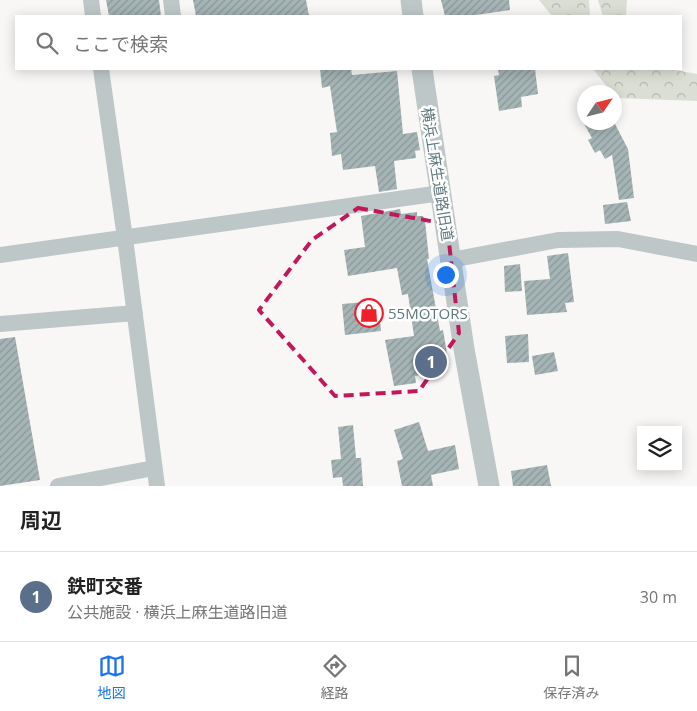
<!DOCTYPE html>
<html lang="ja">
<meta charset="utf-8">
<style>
body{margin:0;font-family:"Open Sans","Noto Sans JP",sans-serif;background:#f2f2f2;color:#222}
.controls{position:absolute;right:15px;bottom:15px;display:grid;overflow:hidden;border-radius:0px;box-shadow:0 2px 12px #0003}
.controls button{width:45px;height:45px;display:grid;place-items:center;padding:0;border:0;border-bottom:1px solid #e0e0e0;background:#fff;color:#222;font:25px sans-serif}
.compass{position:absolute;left:577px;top:85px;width:45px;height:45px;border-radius:50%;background:#fff;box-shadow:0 2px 12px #0003;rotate:55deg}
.you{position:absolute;left:445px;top:274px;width:18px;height:18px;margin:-12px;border:4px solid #fff;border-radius:50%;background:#1a73e8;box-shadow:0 0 0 8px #1a73e833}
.badge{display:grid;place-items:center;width:32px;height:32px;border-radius:50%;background:#1a73e8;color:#fff;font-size:16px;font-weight:700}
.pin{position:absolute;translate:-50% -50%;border:2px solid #fff;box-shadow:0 1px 5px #0006}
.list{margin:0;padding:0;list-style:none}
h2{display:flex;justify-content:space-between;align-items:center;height:65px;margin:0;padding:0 20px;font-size:21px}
h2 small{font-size:16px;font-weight:400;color:#767676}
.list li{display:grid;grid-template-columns:32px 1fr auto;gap:15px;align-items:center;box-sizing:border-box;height:90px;padding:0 20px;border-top:1px solid #e0e0e0}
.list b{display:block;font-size:19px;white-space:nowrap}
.list p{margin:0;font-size:16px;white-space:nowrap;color:#767676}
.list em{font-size:16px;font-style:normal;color:#767676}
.icon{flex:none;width:28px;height:28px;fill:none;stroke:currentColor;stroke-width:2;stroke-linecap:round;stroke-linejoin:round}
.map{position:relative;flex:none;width:697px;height:486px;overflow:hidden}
.search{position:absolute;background:#fff;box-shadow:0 2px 12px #0003;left:15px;right:15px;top:15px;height:55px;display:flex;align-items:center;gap:12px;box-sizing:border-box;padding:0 18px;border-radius:0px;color:#767676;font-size:19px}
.sheet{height:155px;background:#fff}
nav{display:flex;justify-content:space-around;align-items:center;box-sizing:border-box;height:70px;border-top:1px solid #e0e0e0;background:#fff;font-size:14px;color:#767676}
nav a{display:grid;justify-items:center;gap:2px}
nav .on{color:#1a73e8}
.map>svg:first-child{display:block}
.forest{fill:url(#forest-crowns)}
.building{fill:url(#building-hatch)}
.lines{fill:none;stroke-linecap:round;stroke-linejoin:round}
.minor{stroke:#bec7c8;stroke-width:16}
.tertiary{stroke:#bec7c8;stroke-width:21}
.marked{fill:none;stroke:#c2185b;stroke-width:4;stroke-dasharray:10 6;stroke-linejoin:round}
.labels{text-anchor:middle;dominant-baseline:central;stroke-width:5;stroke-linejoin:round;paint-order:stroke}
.street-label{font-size:15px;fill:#5d787c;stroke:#fff}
.poi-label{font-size:15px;fill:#5d787c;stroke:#fff;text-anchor:start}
</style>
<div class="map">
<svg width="697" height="486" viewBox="0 0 697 486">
<defs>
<pattern id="forest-crowns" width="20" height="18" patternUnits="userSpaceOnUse" patternTransform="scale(1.25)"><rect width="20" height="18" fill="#daded4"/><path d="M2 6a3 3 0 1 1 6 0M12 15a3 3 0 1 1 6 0" fill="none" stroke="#b4b9b1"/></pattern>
<pattern id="building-hatch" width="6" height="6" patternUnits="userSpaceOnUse" patternTransform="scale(1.25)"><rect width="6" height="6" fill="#a5b4b5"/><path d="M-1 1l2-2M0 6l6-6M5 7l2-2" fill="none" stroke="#8a9798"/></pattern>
</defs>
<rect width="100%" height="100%" fill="#f8f7f5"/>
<path class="forest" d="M 539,0 L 589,0 L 590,16 L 552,16 Z
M 598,0 L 627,0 L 626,16 L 603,16 Z
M 593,69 L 670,69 L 697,74 L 697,101 L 616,98 L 614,92 L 611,92 Z"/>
<path class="building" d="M 106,0 L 159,0 L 161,16 L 109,16 Z
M 193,0 L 306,0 L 309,16 L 196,16 Z
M 441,0 L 509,0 L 510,10 L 469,16 L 445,16 Z
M 320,69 L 351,69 L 352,75 L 397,71 L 403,134 L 417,132 L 420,150 L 415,151 L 416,158 L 394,161 L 397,189 L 379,192 L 375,166 L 343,170 L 341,154 L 332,156 L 330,133 L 337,132 L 330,86 L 322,88 Z
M 498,69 L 535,69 L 538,94 L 521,97 L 522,107 L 499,111 L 494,76 L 499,75 Z
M 583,122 L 614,122 L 628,149 L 634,198 L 619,200 L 612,155 L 605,159 L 600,150 L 595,153 L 588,140 L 592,138 Z
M 627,202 L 631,221 L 605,224 L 603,205 Z
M 400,209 L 401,214 L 417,212 L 417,216 L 423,216 L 425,221 L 429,259 L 427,259 L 440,331 L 443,330 L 449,365 L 436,367 L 437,372 L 415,376 L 416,383 L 394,386 L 385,340 L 414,336 L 408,294 L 402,295 L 397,268 L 348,276 L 344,250 L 365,247 L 361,216 Z
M 568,253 L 574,302 L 565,303 L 567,312 L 527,315 L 524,281 L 550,279 L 547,256 Z
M 520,264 L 522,291 L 505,292 L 504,266 Z
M 378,301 L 381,331 L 345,335 L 342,304 Z
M 528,334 L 529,362 L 507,363 L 505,336 Z
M 15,337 L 40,480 L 0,486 L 0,339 Z
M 554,352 L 558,371 L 535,375 L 532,356 Z
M 419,422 L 428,451 L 455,445 L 459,469 L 431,475 L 433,486 L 402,486 L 397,461 L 403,459 L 394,430 Z
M 353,425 L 356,458 L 361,458 L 363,486 L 343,486 L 342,477 L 333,478 L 331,460 L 341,459 L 338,427 Z
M 547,465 L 551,486 L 513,486 L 511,471 Z"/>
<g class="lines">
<path class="minor" d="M 91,0 L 93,16
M 171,0 L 173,16
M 101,69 L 125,238 L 157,486
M 0,255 L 441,193
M 451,260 L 558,240 L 618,239 L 697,254
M 0,324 L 135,313
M 58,486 L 154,468"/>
<path class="tertiary" d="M 411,0 L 413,16
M 422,69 L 464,349 L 489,486"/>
</g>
<path class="marked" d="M 358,208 L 447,224 L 459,333 L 419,391 L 335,396 L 259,310 L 312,240 Z"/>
<defs>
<symbol id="shop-ring" viewBox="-11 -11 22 22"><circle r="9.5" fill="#fff" stroke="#ef1f2d" stroke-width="1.5"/><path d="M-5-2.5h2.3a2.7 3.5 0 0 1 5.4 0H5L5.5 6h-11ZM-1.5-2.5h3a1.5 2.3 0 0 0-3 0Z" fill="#ef1f2d"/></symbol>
</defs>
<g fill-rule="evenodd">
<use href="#shop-ring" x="353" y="297" width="32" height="32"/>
</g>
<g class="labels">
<g class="street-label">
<text transform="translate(438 174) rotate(81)">横浜上麻生道路旧道</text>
</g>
<g class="poi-label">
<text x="388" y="313">55MOTORS</text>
</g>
</g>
</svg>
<div class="controls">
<button><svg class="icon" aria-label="layers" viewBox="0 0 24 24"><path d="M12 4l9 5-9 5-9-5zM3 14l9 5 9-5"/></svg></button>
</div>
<svg class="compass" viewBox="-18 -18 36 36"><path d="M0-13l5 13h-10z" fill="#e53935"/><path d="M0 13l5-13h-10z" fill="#767676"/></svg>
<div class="you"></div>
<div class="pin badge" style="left:431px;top:362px;background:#5c6f8a">1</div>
<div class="search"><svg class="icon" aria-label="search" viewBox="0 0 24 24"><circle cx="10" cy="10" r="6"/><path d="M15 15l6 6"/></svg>ここで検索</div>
</div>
<section class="sheet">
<h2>周辺<small></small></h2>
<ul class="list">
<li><span class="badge" style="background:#5c6f8a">1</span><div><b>鉄町交番</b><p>公共施設 · 横浜上麻生道路旧道</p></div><em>30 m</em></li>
</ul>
</section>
<nav>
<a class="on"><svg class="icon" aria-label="map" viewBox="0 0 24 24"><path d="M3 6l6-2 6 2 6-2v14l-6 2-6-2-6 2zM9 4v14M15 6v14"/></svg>地図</a>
<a><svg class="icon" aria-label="directions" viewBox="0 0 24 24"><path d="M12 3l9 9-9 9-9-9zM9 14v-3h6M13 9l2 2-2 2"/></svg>経路</a>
<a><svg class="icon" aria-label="saved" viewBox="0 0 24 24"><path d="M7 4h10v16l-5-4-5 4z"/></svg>保存済み</a>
</nav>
